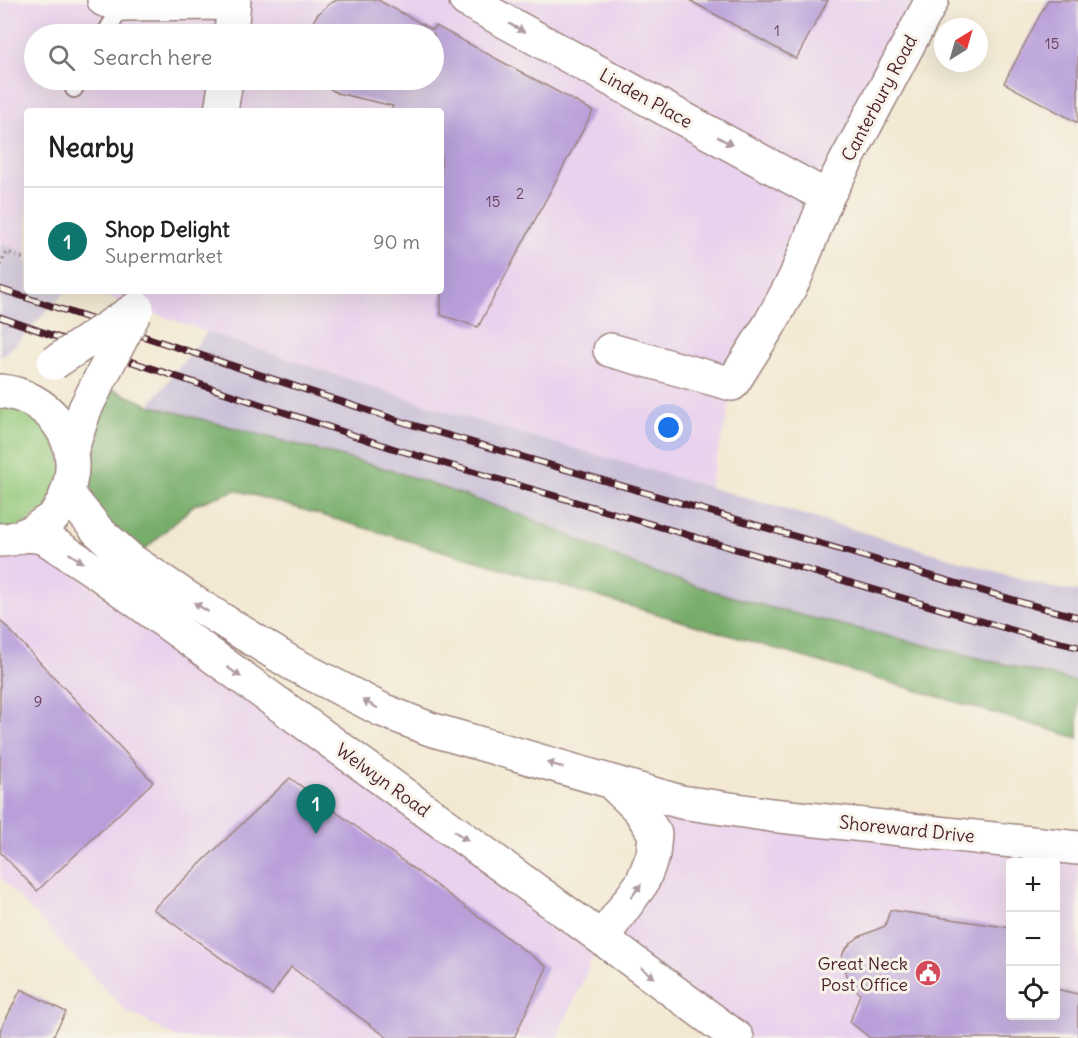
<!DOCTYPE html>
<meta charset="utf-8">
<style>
body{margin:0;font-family:Delius,sans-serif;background:#f6f6f6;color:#222}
.controls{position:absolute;right:18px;bottom:18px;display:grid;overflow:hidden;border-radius:6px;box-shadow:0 6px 24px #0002}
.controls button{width:54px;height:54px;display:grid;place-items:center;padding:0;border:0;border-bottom:2px solid #e0e0e0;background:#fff;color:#222;font:30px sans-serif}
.compass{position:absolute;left:934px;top:18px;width:54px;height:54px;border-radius:50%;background:#fff;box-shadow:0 6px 24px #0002;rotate:37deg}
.you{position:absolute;left:669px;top:428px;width:21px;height:21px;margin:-15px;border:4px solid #fff;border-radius:50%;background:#1a73e8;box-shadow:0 0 0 9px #1a73e833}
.badge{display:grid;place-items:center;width:39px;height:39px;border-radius:50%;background:#0f766e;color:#fff;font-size:20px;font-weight:700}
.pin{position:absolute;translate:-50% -50px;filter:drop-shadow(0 2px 3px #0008)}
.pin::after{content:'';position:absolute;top:32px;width:21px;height:18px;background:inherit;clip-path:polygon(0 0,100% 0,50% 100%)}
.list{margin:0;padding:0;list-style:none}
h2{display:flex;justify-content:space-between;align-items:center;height:78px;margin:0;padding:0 24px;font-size:26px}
h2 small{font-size:20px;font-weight:400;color:#767676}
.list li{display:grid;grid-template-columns:39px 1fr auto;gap:18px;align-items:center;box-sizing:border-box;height:108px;padding:0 24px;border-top:2px solid #e0e0e0}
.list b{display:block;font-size:22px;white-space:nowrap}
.list p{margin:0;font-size:20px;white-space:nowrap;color:#767676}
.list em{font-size:20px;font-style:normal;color:#767676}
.icon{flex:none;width:33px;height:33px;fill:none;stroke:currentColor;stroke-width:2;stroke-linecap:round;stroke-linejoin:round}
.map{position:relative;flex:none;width:1078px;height:1038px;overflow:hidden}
.search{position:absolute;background:#fff;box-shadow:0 6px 24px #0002;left:24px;top:24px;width:420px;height:66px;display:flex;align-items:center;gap:15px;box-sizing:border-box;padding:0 21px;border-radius:33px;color:#767676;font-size:22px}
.panel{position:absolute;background:#fff;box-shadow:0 6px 24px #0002;left:24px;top:108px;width:420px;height:186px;border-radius:6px}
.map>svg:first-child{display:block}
.built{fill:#e9d2ed;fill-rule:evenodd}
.industrial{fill:#c9bfd7}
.green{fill:#94c97b;stroke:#6f7453;stroke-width:1.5}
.forest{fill:#77ad6b;stroke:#60664b;stroke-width:1.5}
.building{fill:#b89fda}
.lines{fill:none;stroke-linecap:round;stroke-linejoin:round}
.service-casing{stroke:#9e847f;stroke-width:20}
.minor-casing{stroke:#9e847f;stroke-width:36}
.tertiary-casing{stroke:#9e847f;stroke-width:36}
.path{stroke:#9e847f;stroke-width:4;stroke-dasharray:1.5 4.5;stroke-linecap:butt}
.service{stroke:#fff;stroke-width:16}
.minor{stroke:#fff;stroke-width:33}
.tertiary{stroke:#fff;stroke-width:33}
.rail-casing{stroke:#4a1f2b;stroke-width:7}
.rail{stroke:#f7f3e8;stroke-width:4.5;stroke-dasharray:14;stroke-linecap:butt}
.tertiary-bridge-casing{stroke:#9e847f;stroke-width:36;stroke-linecap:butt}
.tertiary-bridge{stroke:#fff;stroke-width:33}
.oneway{fill:#ae9aa0}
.labels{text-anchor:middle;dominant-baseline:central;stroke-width:6;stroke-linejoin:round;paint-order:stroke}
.number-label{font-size:15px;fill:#663f57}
.street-label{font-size:18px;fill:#4a1f2b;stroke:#f7f3e8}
.poi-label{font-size:18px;fill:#4a1f2b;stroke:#f7f3e8;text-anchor:end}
</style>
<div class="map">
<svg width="1078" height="1038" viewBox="0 0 1078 1038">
<rect width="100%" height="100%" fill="#f7f3e8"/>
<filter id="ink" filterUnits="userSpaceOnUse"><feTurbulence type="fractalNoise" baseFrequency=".0167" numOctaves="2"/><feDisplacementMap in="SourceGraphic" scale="12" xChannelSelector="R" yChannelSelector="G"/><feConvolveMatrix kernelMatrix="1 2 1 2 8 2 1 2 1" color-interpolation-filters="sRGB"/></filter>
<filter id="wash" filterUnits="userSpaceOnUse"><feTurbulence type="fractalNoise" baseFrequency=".008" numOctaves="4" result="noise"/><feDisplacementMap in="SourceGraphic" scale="24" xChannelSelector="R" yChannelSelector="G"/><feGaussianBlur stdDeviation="1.35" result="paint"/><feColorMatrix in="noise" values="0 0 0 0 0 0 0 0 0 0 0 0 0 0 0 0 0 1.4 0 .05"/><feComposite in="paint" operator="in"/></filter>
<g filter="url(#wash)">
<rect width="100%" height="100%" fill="#f3e9d3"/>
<path class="built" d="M 0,0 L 932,0 L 738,373 L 709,487 L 457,415 L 207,332 L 91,291 L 441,291 L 441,111 L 27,111 L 27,268 L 0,259 ZM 34,34 L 434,34 L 434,80 L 34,80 Z
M 21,537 L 601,938 L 655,834 L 681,802 L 1078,848 L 1078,1038 L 737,1038 L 602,939 L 557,1038 L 178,1038 L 125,1010 L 0,877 L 0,540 ZM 1010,862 L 1056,862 L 1056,1016 L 1010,1016 Z"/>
<path class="industrial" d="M 0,244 L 27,253 L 27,291 L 66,291 L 14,346 L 0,357 Z
M 207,332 L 457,415 L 709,487 L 1049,587 L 1078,592 L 1078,682 L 780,610 L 719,593 L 644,569 L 524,516 L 391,470 L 149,405 Z"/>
<path class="green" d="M 0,391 L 51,414 L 68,494 L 0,540 Z"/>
<path class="forest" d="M 100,384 L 149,405 L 391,470 L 524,516 L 644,569 L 719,593 L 780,610 L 1078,682 L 1078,738 L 236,490 L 194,505 L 132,561 L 72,473 Z"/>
<g id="blocks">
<path class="building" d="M 337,0 L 378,0 L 433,30 L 436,26 L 593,111 L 478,327 L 441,315 L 441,111 L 390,111 L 393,106 L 337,93 L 324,85 L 319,80 L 434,80 L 434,34 L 308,34 L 309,29 L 317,15 L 329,4 Z
M 689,0 L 828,0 L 796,59 Z
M 1048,0 L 1078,0 L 1078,123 L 1004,83 Z
M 0,620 L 153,782 L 37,891 L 0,852 Z
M 290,778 L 547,967 L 514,1038 L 388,1038 L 291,967 L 272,995 L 153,909 Z
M 890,910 L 1011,928 L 1011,1016 L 1056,1016 L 1056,989 L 1078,994 L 1078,1038 L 870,1038 L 850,1022 L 860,994 L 847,978 L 841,960 L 844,951 L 851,943 L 859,937 L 885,926 Z
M 21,989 L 66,1012 L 52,1038 L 0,1038 L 0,1031 Z"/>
</g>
</g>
<g filter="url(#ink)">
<use href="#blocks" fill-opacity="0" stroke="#9e847f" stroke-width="1.5"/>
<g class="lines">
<defs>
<path id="service" d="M 105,34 L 123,4
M 74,89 L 79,80"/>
<path id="minor" d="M 466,0 L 827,197
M 610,350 L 732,384 L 770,324 L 795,278 L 827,197 L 932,0
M 68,494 L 98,531 L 132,561 L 198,605 L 291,663 L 382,710 L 430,729 L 681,802 L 771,815 L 1078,848
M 24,535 L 37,536 L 45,538 L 98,573 L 585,926 L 737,1038
M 602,938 L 642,883 L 653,855 L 655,834 L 639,809 L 612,783"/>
<path id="tertiary" d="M 104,0 L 123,4 L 233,3
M 231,34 L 234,0
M 221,111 L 226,80
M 0,391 C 46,395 81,436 70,482 C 67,494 62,507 54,516 C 51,519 47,522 43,524 C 31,534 15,540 0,540
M 71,452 L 85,409 L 98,383"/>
</defs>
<use href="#service" class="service-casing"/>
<use href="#minor" class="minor-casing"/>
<use href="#tertiary" class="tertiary-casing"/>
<path class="path" d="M 0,265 L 7,252 L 27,260"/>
<use href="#service" class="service"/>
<use href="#minor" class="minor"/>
<use href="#tertiary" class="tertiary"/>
<defs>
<path id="rail" d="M 0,289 L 406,423 L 1031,605 L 1078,617
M 0,317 L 60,338 L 395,449 L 1036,637 L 1078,647"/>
</defs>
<use href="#rail" class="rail-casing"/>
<use href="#rail" class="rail"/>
<defs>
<path id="tertiary-bridge" d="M 54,363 L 137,308
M 98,383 L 135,312"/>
</defs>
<use href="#tertiary-bridge" class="tertiary-bridge-casing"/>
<use href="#tertiary-bridge" class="tertiary-bridge"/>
</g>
<defs><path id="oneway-solid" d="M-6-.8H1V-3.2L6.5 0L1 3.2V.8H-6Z" transform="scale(1.5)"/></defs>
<g class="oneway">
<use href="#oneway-solid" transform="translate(517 28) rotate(29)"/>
<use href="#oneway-solid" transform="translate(725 141) rotate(29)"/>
<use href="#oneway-solid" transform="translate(76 558) rotate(34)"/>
<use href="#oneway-solid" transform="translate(201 607) rotate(-147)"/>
<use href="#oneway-solid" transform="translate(234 672) rotate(36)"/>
<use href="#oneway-solid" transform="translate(370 704) rotate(-152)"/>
<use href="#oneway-solid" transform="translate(555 765) rotate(-164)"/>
<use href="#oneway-solid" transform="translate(461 836) rotate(36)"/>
<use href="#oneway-solid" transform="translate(636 891) rotate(-54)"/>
<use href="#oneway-solid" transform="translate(648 973) rotate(37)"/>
</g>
</g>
<defs>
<symbol id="civic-disc" viewBox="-11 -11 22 22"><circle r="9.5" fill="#d1495b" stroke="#f7f3e8"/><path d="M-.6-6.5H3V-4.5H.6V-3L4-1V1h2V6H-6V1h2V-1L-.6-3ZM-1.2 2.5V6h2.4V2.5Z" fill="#fff"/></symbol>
</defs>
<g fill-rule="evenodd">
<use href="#civic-disc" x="913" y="958" width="30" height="30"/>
</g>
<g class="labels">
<g class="number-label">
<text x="777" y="30">1</text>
<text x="1052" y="43">15</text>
<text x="520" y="193">2</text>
<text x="493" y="201">15</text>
<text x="38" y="701">9</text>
</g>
<g class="street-label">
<text transform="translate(646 98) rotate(29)">Linden Place</text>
<text transform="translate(879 98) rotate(-62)">Canterbury Road</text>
<text transform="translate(383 780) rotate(36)">Welwyn Road</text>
<text transform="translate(907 829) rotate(6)">Shoreward Drive</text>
</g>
<g class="poi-label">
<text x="908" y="963">Great Neck<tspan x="908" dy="21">Post Office</tspan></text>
</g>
</g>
</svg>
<div class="controls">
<button>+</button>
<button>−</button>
<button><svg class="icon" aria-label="locate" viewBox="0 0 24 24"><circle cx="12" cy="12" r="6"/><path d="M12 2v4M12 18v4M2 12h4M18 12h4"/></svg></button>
</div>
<svg class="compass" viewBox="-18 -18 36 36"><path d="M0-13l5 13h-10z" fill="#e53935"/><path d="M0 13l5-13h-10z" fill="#767676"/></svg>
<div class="you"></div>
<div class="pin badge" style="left:316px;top:834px">1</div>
<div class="search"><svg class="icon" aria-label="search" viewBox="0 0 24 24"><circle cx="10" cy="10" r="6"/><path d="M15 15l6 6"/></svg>Search here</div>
<section class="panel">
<h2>Nearby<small></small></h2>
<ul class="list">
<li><span class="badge">1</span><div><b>Shop Delight</b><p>Supermarket</p></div><em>90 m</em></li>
</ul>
</section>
</div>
